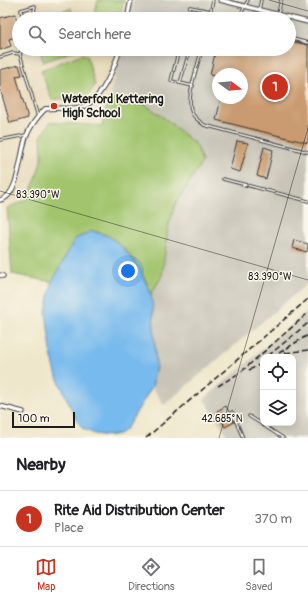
<!DOCTYPE html>
<meta charset="utf-8">
<style>
body{margin:0;font-family:Pangolin,sans-serif;background:#f2f2f2;color:#202124}
.controls{position:absolute;right:12px;bottom:12px;display:grid;overflow:hidden;border-radius:8px;box-shadow:0 2px 10px #0003}
.controls button{width:36px;height:36px;display:grid;place-items:center;padding:0;border:0;border-bottom:1px solid #e0e0e0;background:#fff;color:#202124;font:20px sans-serif}
.compass{position:absolute;left:212px;top:68px;width:36px;height:36px;border-radius:50%;background:#fff;box-shadow:0 2px 10px #0003;rotate:106deg}
.scale{position:absolute;left:12px;bottom:10px;width:63px;box-sizing:border-box;padding-left:4px;border:2px solid #1c1c1c;border-top:0;font-size:11px;line-height:14px;white-space:nowrap;color:#1c1c1c;-webkit-text-stroke:3px #fbf7ec;paint-order:stroke}
.you{position:absolute;left:128px;top:271px;width:14px;height:14px;margin:-10px;border:3px solid #fff;border-radius:50%;background:#1a73e8;box-shadow:0 0 0 6px #1a73e833}
.badge{display:grid;place-items:center;width:26px;height:26px;border-radius:50%;background:#c8321e;color:#fff;font-size:13px;font-weight:700}
.pin{position:absolute;translate:-50% -50%;border:2px solid #fff;box-shadow:0 1px 4px #0006}
.list{margin:0;padding:0;list-style:none}
h2{display:flex;justify-content:space-between;align-items:center;height:52px;margin:0;padding:0 16px;font-size:17px}
h2 small{font-size:13px;font-weight:400;color:#757577}
.list li{display:grid;grid-template-columns:26px 1fr auto;gap:12px;align-items:center;box-sizing:border-box;height:56px;padding:0 16px;border-top:1px solid #e0e0e0}
.list b{display:block;font-size:15px;white-space:nowrap}
.list p{margin:0;font-size:13px;white-space:nowrap;color:#757577}
.list em{font-size:13px;font-style:normal;color:#757577}
.icon{flex:none;width:22px;height:22px;fill:none;stroke:currentColor;stroke-width:2;stroke-linecap:round;stroke-linejoin:round}
.map{position:relative;flex:none;width:308px;height:438px;overflow:hidden}
.search{position:absolute;background:#fff;box-shadow:0 2px 10px #0003;left:12px;right:12px;top:12px;height:44px;display:flex;align-items:center;gap:10px;box-sizing:border-box;padding:0 14px;border-radius:22px;color:#757577;font-size:15px}
.sheet{height:108px;background:#fff}
nav{display:flex;justify-content:space-around;align-items:center;box-sizing:border-box;height:56px;border-top:1px solid #e0e0e0;background:#fff;font-size:11px;color:#757577}
nav a{display:grid;justify-items:center;gap:2px}
nav .on{color:#c8321e}
.map>svg:first-child{display:block}
.built{fill:#e7daba}
.industrial{fill:#c8c4b8;fill-rule:evenodd}
.green{fill:#a1c46d;stroke:#5e7044}
.water{fill:#77baed;stroke:#4a6b84}
.building{fill:#ca9b70}
.lines{fill:none;stroke-linecap:round;stroke-linejoin:round}
.lane-casing{stroke:#3c3a36;stroke-width:3.5}
.street-casing{stroke:#3c3a36;stroke-width:5.5}
.lane{stroke:#fff;stroke-width:1.5}
.street{stroke:#fff;stroke-width:3.5}
.rail{stroke:#1c1c1c;stroke-width:1.5;stroke-dasharray:6 3;stroke-linecap:butt}
.ticks{fill:none;stroke:#1c1c1c;stroke-width:1;stroke-opacity:0.45}
.poi-dot{fill:#c8321e;stroke:#fbf7ec;stroke-width:1.5}
.labels{text-anchor:middle;dominant-baseline:central;stroke-width:3;stroke-linejoin:round;paint-order:stroke}
.poi-label{font-size:12px;font-weight:bold;fill:#1c1c1c;stroke:#fbf7ec;text-anchor:start}
.ticks-label{font-size:10px;text-anchor:middle;fill:#1c1c1c;stroke:#fbf7ec;stroke-width:3;stroke-linejoin:round;paint-order:stroke}
</style>
<div class="map">
<svg width="308" height="438" viewBox="0 0 308 438">
<rect width="100%" height="100%" fill="#fbf7ec"/>
<filter id="ink" filterUnits="userSpaceOnUse"><feTurbulence type="fractalNoise" baseFrequency=".025" numOctaves="2"/><feDisplacementMap in="SourceGraphic" scale="8" xChannelSelector="R" yChannelSelector="G"/><feConvolveMatrix kernelMatrix="1 2 1 2 8 2 1 2 1" color-interpolation-filters="sRGB"/></filter>
<filter id="wash" filterUnits="userSpaceOnUse"><feTurbulence type="fractalNoise" baseFrequency=".012" numOctaves="4" result="noise"/><feDisplacementMap in="SourceGraphic" scale="16" xChannelSelector="R" yChannelSelector="G"/><feGaussianBlur stdDeviation="0.9" result="paint"/><feColorMatrix in="noise" values="0 0 0 0 0 0 0 0 0 0 0 0 0 0 0 0 0 1.4 0 .05"/><feComposite in="paint" operator="in"/></filter>
<g filter="url(#wash)">
<rect width="100%" height="100%" fill="#efe7cb"/>
<path class="built" d="M 0,0 L 133,0 L 129,19 L 19,19 L 19,49 L 122,49 L 102,126 L 41,137 L 42,157 L 36,179 L 26,200 L 7,208 L 0,207 Z"/>
<path class="industrial" d="M 133,0 L 308,0 L 308,283 L 164,405 L 152,387 L 156,366 L 151,294 L 162,276 L 168,228 L 175,205 L 202,162 L 146,105 L 109,98 L 122,49 L 289,49 L 289,19 L 129,19 ZM 218,74 L 242,74 L 242,98 L 218,98 Z
M 308,311 L 308,438 L 229,438 L 204,399 ZM 263,357 L 293,357 L 293,423 L 263,423 Z"/>
<path class="green" d="M 98,0 L 124,0 L 119,19 L 93,19 Z
M 71,8 L 74,19 L 50,19 L 55,14 Z
M 40,49 L 79,49 L 43,62 Z
M 82,54 L 87,56 L 95,85 L 87,97 L 65,101 L 64,98 L 52,100 L 41,70 Z
M 109,98 L 146,105 L 167,120 L 197,146 L 202,162 L 175,205 L 168,228 L 162,276 L 151,294 C 142,268 122,235 92,231 L 75,239 L 52,282 L 12,274 L 7,208 L 26,200 L 36,179 L 42,157 L 41,137 L 50,122 L 102,126 Z"/>
<path class="water" d="M 92,231 L 109,236 L 122,247 L 140,269 L 151,294 L 153,310 L 156,366 L 152,387 L 126,429 L 119,434 L 108,436 L 95,434 L 83,429 L 76,419 L 57,377 L 52,358 L 46,312 L 52,282 L 75,239 Z"/>
<g id="blocks">
<path class="building" d="M 15,14 L 19,27 L 19,36 L 9,39 L 11,46 L 0,50 L 0,18 Z
M 289,41 L 308,45 L 308,143 L 216,120 L 221,98 L 242,98 L 242,74 L 218,74 L 218,77 L 210,75 L 216,49 L 289,49 Z
M 19,65 L 22,75 L 16,76 L 28,118 L 10,123 L 0,88 L 0,70 Z
M 237,141 L 248,143 L 240,172 L 230,169 Z
M 264,147 L 273,150 L 266,179 L 257,176 Z
M 294,240 L 308,244 L 307,252 L 292,248 Z
M 226,406 L 234,422 L 225,427 L 217,411 Z"/>
</g>
</g>
<g filter="url(#ink)">
<use href="#blocks" fill-opacity="0" stroke="#3c3a36" stroke-width="1"/>
<g class="lines">
<defs>
<path id="lane" d="M 259,10 L 261,0
M 278,14 L 281,0
M 23,19 L 21,10 L 35,6
M 32,19 L 35,7
M 187,19 L 190,7 L 211,11
M 209,19 L 213,0
M 241,19 L 241,14 L 248,0
M 289,38 L 308,43
M 22,49 L 20,54 L 38,117
M 179,49 L 171,81 L 193,86
M 202,49 C 198,65 183,103 194,116 C 197,120 201,122 204,125 L 308,152
M 0,57 L 13,53 L 20,54
M 180,83 L 190,49
M 0,140 L 26,135
M 223,179 L 308,201
M 232,412 L 243,438
M 249,416 L 283,438"/>
<path id="street" d="M 220,0 L 308,22
M 127,19 L 131,0
M 0,200 C 19,197 20,153 26,137 C 30,127 37,117 45,109 C 57,107 70,110 82,107 C 101,102 115,66 120,49
M 0,275 L 3,276
M 0,406 L 23,412"/>
</defs>
<use href="#lane" class="lane-casing"/>
<use href="#street" class="street-casing"/>
<use href="#lane" class="lane"/>
<use href="#street" class="street"/>
<path class="rail" d="M 279,353 L 308,335
M 285,353 L 308,350
M 268,356 L 308,323
M 249,370 L 263,363
M 218,386 L 241,372 L 308,313
M 146,438 L 308,299"/>
</g>
</g>
<path class="ticks" d="M 269,0 L 308,11M 0,191 L 308,280M 219,438 L 308,128"/>
<circle class="poi-dot" cx="54" cy="106" r="4"/>
<g class="labels">
<g class="poi-label">
<text x="62" y="99">Waterford Kettering<tspan x="62" dy="14">High School</tspan></text>
</g>
</g>
<g class="ticks-label">
<text x="38" y="198">83.390°W</text>
<text x="270" y="280">83.390°W</text>
<text x="222" y="422">42.685°N</text>
</g>
</svg>
<div class="controls">
<button><svg class="icon" aria-label="locate" viewBox="0 0 24 24"><circle cx="12" cy="12" r="6"/><path d="M12 2v4M12 18v4M2 12h4M18 12h4"/></svg></button>
<button><svg class="icon" aria-label="layers" viewBox="0 0 24 24"><path d="M12 4l9 5-9 5-9-5zM3 14l9 5 9-5"/></svg></button>
</div>
<svg class="compass" viewBox="-18 -18 36 36"><path d="M0-13l5 13h-10z" fill="#e53935"/><path d="M0 13l5-13h-10z" fill="#757577"/></svg>
<div class="scale">100 m</div>
<div class="you"></div>
<div class="pin badge" style="left:275px;top:87px">1</div>
<div class="search"><svg class="icon" aria-label="search" viewBox="0 0 24 24"><circle cx="10" cy="10" r="6"/><path d="M15 15l6 6"/></svg>Search here</div>
</div>
<section class="sheet">
<h2>Nearby<small></small></h2>
<ul class="list">
<li><span class="badge">1</span><div><b>Rite Aid Distribution Center</b><p>Place</p></div><em>370 m</em></li>
</ul>
</section>
<nav>
<a class="on"><svg class="icon" aria-label="map" viewBox="0 0 24 24"><path d="M3 6l6-2 6 2 6-2v14l-6 2-6-2-6 2zM9 4v14M15 6v14"/></svg>Map</a>
<a><svg class="icon" aria-label="directions" viewBox="0 0 24 24"><path d="M12 3l9 9-9 9-9-9zM9 14v-3h6M13 9l2 2-2 2"/></svg>Directions</a>
<a><svg class="icon" aria-label="saved" viewBox="0 0 24 24"><path d="M7 4h10v16l-5-4-5 4z"/></svg>Saved</a>
</nav>
